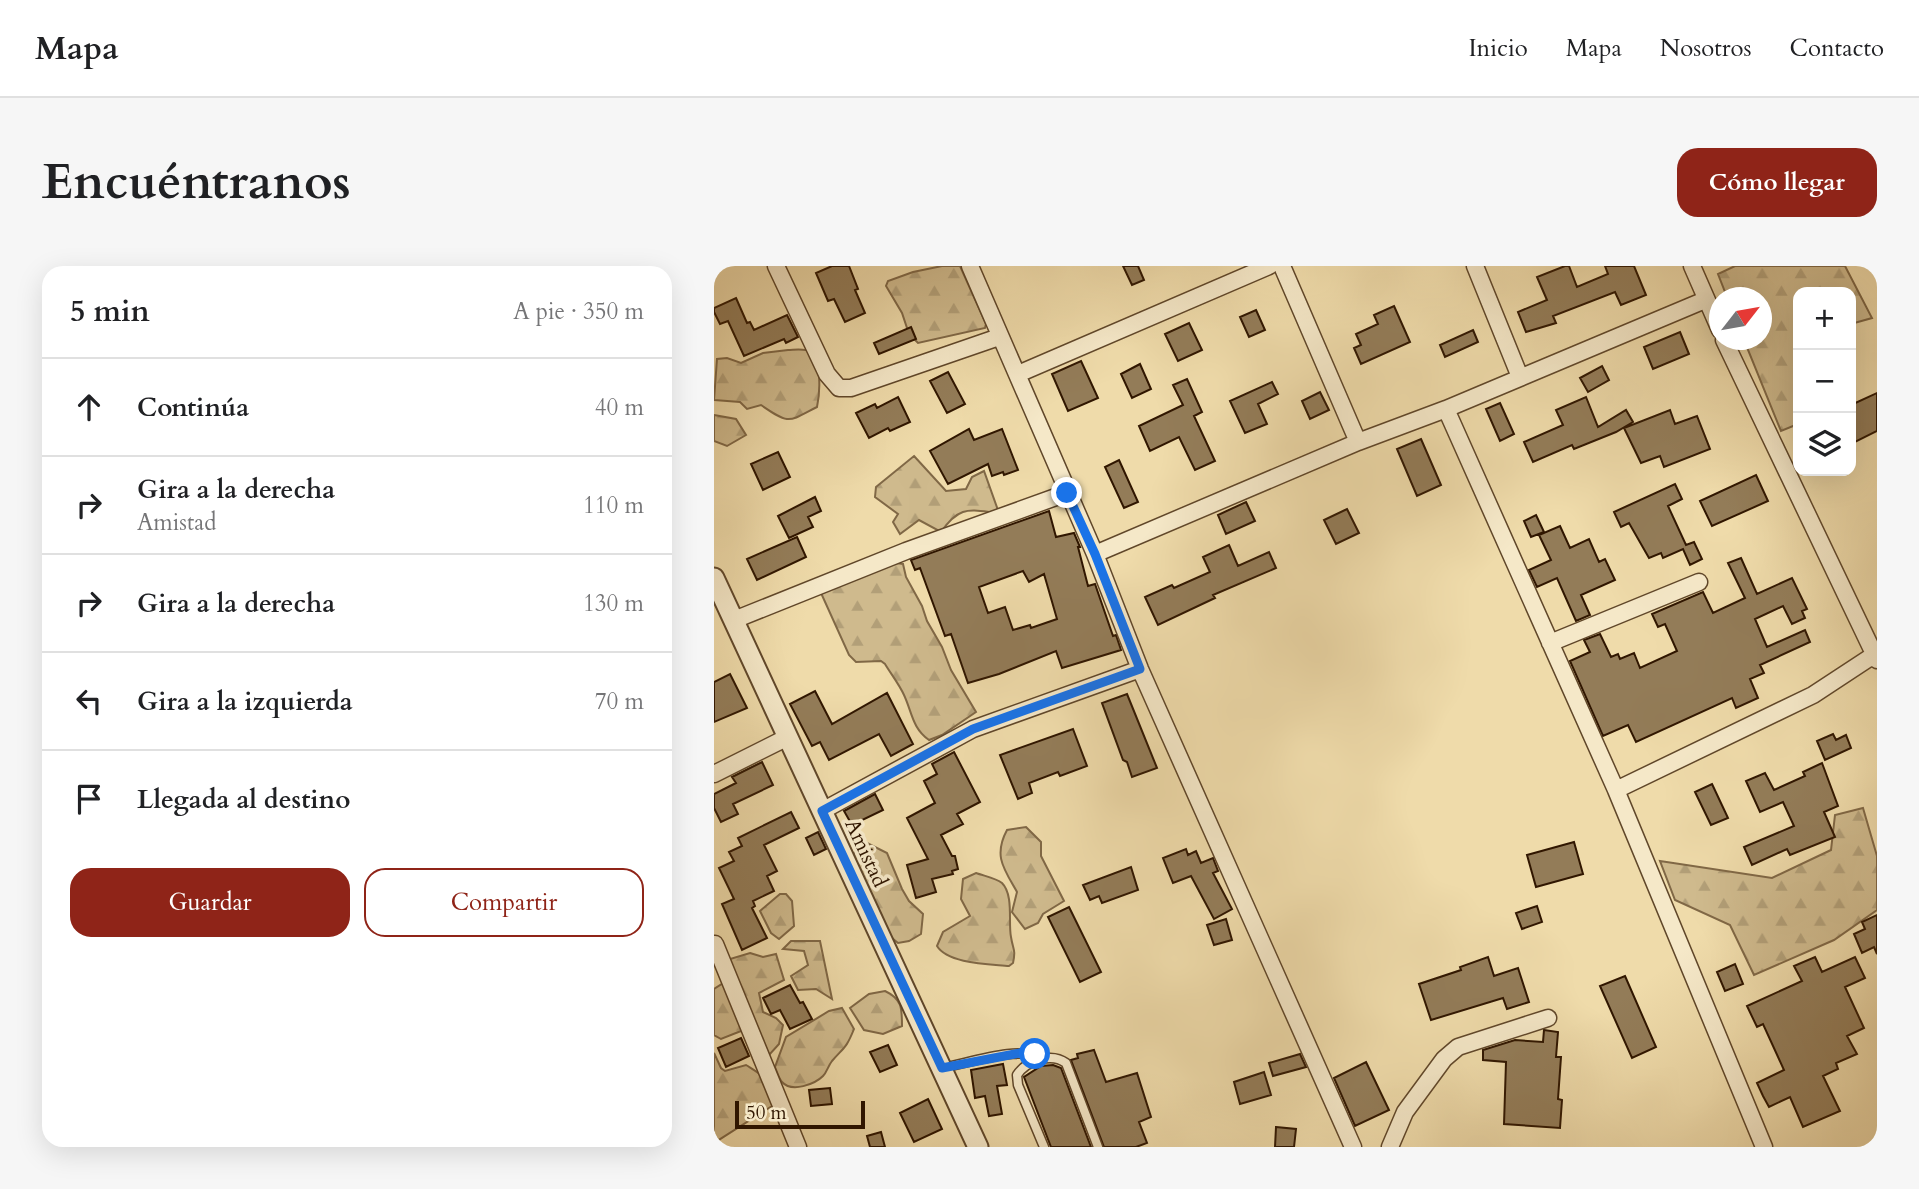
<!DOCTYPE html>
<html lang="es">
<meta charset="utf-8">
<style>
body{margin:0;font-family:Cardo,serif;background:#f6f6f6;color:#202124}
.controls{position:absolute;right:21px;top:21px;display:grid;overflow:hidden;border-radius:14px;box-shadow:0 7px 28px #0002}
.controls button{width:63px;height:63px;display:grid;place-items:center;padding:0;border:0;border-bottom:2px solid #e0e0e0;background:#fff;color:#202124;font:35px sans-serif}
.compass{position:absolute;left:995px;top:21px;width:63px;height:63px;border-radius:50%;background:#fff;box-shadow:0 7px 28px #0002;rotate:59deg}
.scale{position:absolute;left:21px;bottom:18px;width:130px;box-sizing:border-box;padding-left:7px;border:4px solid #301600;border-top:0;font-size:19px;line-height:24px;white-space:nowrap;color:#301600;-webkit-text-stroke:5px #f5e8c8;paint-order:stroke}
.stop{position:absolute;width:21px;height:21px;margin:-16px;border:5px solid #1a73e8;border-radius:50%;background:#fff}
.stop.end{background:#1a73e8;border-color:#fff;box-shadow:0 2px 7px #0008}
.list{margin:0;padding:0;list-style:none}
h2{display:flex;justify-content:space-between;align-items:center;height:91px;margin:0;padding:0 28px;font-size:30px}
h2 small{font-size:23px;font-weight:400;color:#757577}
.list li{display:grid;grid-template-columns:46px 1fr auto;gap:21px;align-items:center;box-sizing:border-box;height:98px;padding:0 28px;border-top:2px solid #e0e0e0}
.list b{display:block;font-size:26px;white-space:nowrap}
.list p{margin:0;font-size:23px;white-space:nowrap;color:#757577}
.list em{font-size:23px;font-style:normal;color:#757577}
.actions{display:flex;gap:14px;padding:21px 28px}
.actions a{flex:1;padding:16px 0;border:2px solid #8f2418;border-radius:21px;text-align:center;font-size:24px;color:#8f2418}
.actions .main{background:#8f2418;color:#fff}
.icon{flex:none;width:38px;height:38px;fill:none;stroke:currentColor;stroke-width:2;stroke-linecap:round;stroke-linejoin:round}
.map{position:relative;flex:none;width:1163px;height:881px;overflow:hidden;border-radius:21px}
header{display:flex;align-items:center;gap:42px;box-sizing:border-box;height:98px;padding:0 35px;background:#fff;border-bottom:2px solid #e0e0e0}
header strong{font-size:33px}
nav{display:flex;gap:38px;margin-inline-start:auto;font-size:24px}
.intro{display:flex;align-items:center;justify-content:space-between;box-sizing:border-box;height:168px;padding:0 42px}
h1{margin:0;font-size:49px}
.button{padding:18px 32px;border-radius:21px;background:#8f2418;color:#fff;font-size:24px;font-weight:700}
main{display:flex;gap:42px;padding:0 42px}
aside{flex:1;background:#fff;border-radius:21px;box-shadow:0 7px 28px #0002}
.map>svg:first-child{display:block}
.forest{fill:url(#forest-firs);stroke:#806846;stroke-width:2}
.building{fill:#937c58;stroke:#301600;stroke-width:2;fill-rule:evenodd}
.lines{fill:none;stroke-linecap:round;stroke-linejoin:round}
.service-casing{stroke:#60472a;stroke-width:11}
.minor-casing{stroke:#60472a;stroke-width:19}
.tertiary-casing{stroke:#60472a;stroke-width:23}
.service{stroke:#f5e8c8;stroke-width:8}
.minor{stroke:#f5e8c8;stroke-width:16}
.tertiary{stroke:#f5e8c8;stroke-width:19}
.route{stroke:#1a73e8;stroke-width:9}
.labels{text-anchor:middle;dominant-baseline:central;stroke-width:7;stroke-linejoin:round;paint-order:stroke}
.street-label{font-size:21px;fill:#301600;stroke:#f5e8c8}
</style>
<header>
<strong>Mapa</strong>
<nav><a>Inicio</a><a>Mapa</a><a>Nosotros</a><a>Contacto</a></nav>
</header>
<div class="intro"><h1>Encuéntranos</h1><a class="button">Cómo llegar</a></div>
<main>
<aside>
<h2>5 min<small>A pie · 350 m</small></h2>
<ul class="list">
<li><svg class="icon" aria-label="ahead" viewBox="0 0 24 24"><path d="M12 20V5M6 11l6-6 6 6"/></svg><div><b>Continúa</b></div><em>40 m</em></li>
<li><svg class="icon" aria-label="right" viewBox="0 0 24 24"><path d="M7 20v-9h11M14 6l5 5-5 5"/></svg><div><b>Gira a la derecha</b><p>Amistad</p></div><em>110 m</em></li>
<li><svg class="icon" aria-label="right" viewBox="0 0 24 24"><path d="M7 20v-9h11M14 6l5 5-5 5"/></svg><div><b>Gira a la derecha</b></div><em>130 m</em></li>
<li><svg class="icon" aria-label="left" viewBox="0 0 24 24"><path d="M17 20v-9H6M10 6l-5 5 5 5"/></svg><div><b>Gira a la izquierda</b></div><em>70 m</em></li>
<li><svg class="icon" aria-label="arrive" viewBox="0 0 24 24"><path d="M6 21V4h12l-3 4 3 4H6"/></svg><div><b>Llegada al destino</b></div></li>
</ul>
<div class="actions"><a class="main">Guardar</a><a>Compartir</a></div>
</aside>
<div class="map">
<svg width="1163" height="881" viewBox="0 0 1163 881">
<defs>
<pattern id="forest-firs" width="22" height="20" patternUnits="userSpaceOnUse" patternTransform="scale(1.75)"><rect width="22" height="20" fill="#cfba8d"/><path d="M5 1l3.5 6h-7zM16 11l3.5 6h-7z" fill="#b29f78"/></pattern>
</defs>
<rect width="100%" height="100%" fill="#efdbaa"/>
<filter id="stains"><feTurbulence type="fractalNoise" baseFrequency=".00286" numOctaves="4"/><feColorMatrix values="0 0 0 0 .2 0 0 0 0 .09 0 0 0 0 .02 0 0 0 .5 -.17"/></filter>
<radialGradient id="worn" r=".72"><stop offset=".6" stop-color="#630" stop-opacity="0"/><stop offset="1" stop-color="#630" stop-opacity=".3"/></radialGradient>
<path class="forest" d="M 228,0 L 246,0 L 272,58 L 271,62 L 204,77 L 195,68 L 188,47 L 172,20 L 174,15 L 199,6 Z
M 1021,0 L 1131,0 L 1158,52 L 1137,58 L 1137,26 L 1084,26 L 1084,158 L 1067,165 L 1030,74 L 1048,74 L 1048,32 L 1013,31 L 1004,8 Z
M 74,84 C 80,84 92,82 96,86 C 108,97 106,127 103,141 C 74,156 76,159 47,139 L 33,143 L 26,136 L 0,134 L 3,93 L 13,92 L 27,97 L 49,87 Z
M 0,149 L 22,153 L 32,169 L 13,180 L 0,175 Z
M 200,190 L 232,225 L 252,223 L 258,211 L 270,205 L 285,247 C 255,244 246,239 227,266 L 205,254 L 186,268 L 179,256 L 184,248 L 161,231 L 162,221 Z
M 182,297 L 189,298 L 192,311 L 208,340 L 213,355 L 228,381 L 237,404 L 262,446 L 228,469 L 215,474 C 198,462 198,446 190,429 C 185,418 177,408 171,398 L 167,395 L 142,396 L 135,389 L 107,327 Z
M 1149,542 L 1163,590 L 1163,644 L 1120,674 L 1040,709 L 1016,659 L 961,634 L 946,595 L 1058,612 L 1117,584 L 1121,549 Z
M 312,561 L 327,576 L 327,590 L 350,635 L 329,648 L 324,657 L 311,663 L 298,646 L 303,626 C 290,603 279,590 293,564 Z
M 151,576 L 173,587 L 188,623 L 195,635 L 209,648 L 207,668 L 195,675 L 184,677 L 172,667 L 137,590 Z
M 262,607 C 270,610 282,612 288,617 C 300,629 294,657 297,671 C 299,684 302,683 299,697 L 295,700 C 276,698 234,698 223,680 L 229,666 L 256,650 L 247,633 L 249,613 Z
M 66,628 L 72,628 L 78,635 L 80,660 L 65,673 L 57,667 L 46,645 Z
M 77,675 L 106,675 L 118,733 L 102,723 L 84,724 L 77,710 L 94,699 L 90,685 L 69,683 Z
M 36,687 L 49,691 L 62,688 L 70,714 L 45,727 L 49,746 L 62,752 L 69,759 L 65,778 L 56,788 L 51,787 L 13,702 L 16,693 Z
M 11,716 L 26,744 L 27,765 L 7,773 L 0,769 L 0,723 Z
M 171,725 C 188,733 188,742 188,760 L 169,768 L 150,764 L 136,742 L 155,728 Z
M 128,742 L 140,763 C 132,783 130,781 118,795 C 114,800 113,806 109,810 C 101,818 78,827 68,816 C 65,813 63,806 61,801 L 72,771 L 115,745 Z
M 0,787 L 7,802 L 11,805 L 32,799 C 51,811 61,815 58,840 L 0,877 Z"/>
<path class="building" d="M 118,0 L 135,0 L 144,23 L 141,24 L 151,47 L 131,56 L 120,33 L 114,35 L 102,7 Z
M 409,0 L 424,0 L 430,14 L 418,19 Z
M 851,0 L 855,0 L 863,21 L 894,8 L 891,0 L 920,0 L 932,29 L 907,39 L 901,26 L 839,50 L 842,57 L 812,66 L 804,46 L 833,34 L 823,11 Z
M 22,32 L 33,57 L 36,56 L 40,64 L 73,49 L 84,71 L 72,77 L 70,73 L 30,90 L 14,55 L 6,58 L 0,46 L 0,42 Z
M 680,40 L 696,76 L 647,98 L 640,82 L 647,79 L 642,68 L 664,58 L 660,49 Z
M 542,44 L 551,64 L 535,71 L 526,51 Z
M 475,57 L 488,84 L 464,95 L 451,68 Z
M 197,61 L 202,73 L 165,88 L 160,77 Z
M 759,64 L 764,76 L 731,91 L 726,79 Z
M 966,66 L 975,88 L 939,103 L 930,81 Z
M 367,95 L 384,132 L 354,145 L 338,108 Z
M 426,98 L 437,123 L 418,132 L 407,108 Z
M 888,100 L 895,114 L 874,126 L 866,112 Z
M 234,106 L 251,138 L 233,147 L 216,115 Z
M 473,113 L 488,146 L 480,150 L 501,195 L 481,204 L 465,171 L 436,185 L 425,160 L 469,139 L 459,119 Z
M 558,116 L 564,128 L 544,138 L 553,158 L 531,167 L 516,135 Z
M 606,126 L 615,144 L 596,153 L 588,135 Z
M 1163,127 L 1163,165 L 1137,178 L 1137,139 Z
M 184,131 L 196,156 L 176,165 L 174,162 L 155,172 L 142,147 L 161,138 L 163,142 Z
M 872,131 L 884,161 L 912,144 L 919,156 L 902,166 L 860,183 L 858,179 L 819,196 L 810,176 L 849,159 L 842,144 Z
M 786,137 L 800,168 L 786,175 L 772,143 Z
M 956,144 L 961,158 L 983,150 L 996,183 L 950,201 L 946,190 L 927,197 L 910,162 Z
M 255,163 L 260,174 L 288,163 L 304,204 L 290,209 L 289,206 L 278,210 L 274,198 L 234,218 L 216,185 Z
M 707,173 L 727,219 L 703,230 L 683,183 Z
M 64,186 L 76,211 L 49,224 L 37,198 Z
M 405,194 L 424,236 L 410,242 L 391,201 Z
M 1042,209 L 1054,235 L 998,260 L 986,235 Z
M 961,218 L 968,233 L 954,240 L 972,279 L 980,276 L 988,293 L 976,299 L 969,283 L 949,292 L 947,287 L 935,292 L 915,257 L 907,261 L 900,246 Z
M 101,231 L 107,245 L 94,251 L 99,261 L 75,272 L 64,250 Z
M 532,236 L 541,255 L 512,268 L 504,249 Z
M 633,243 L 645,267 L 622,278 L 610,254 Z
M 335,245 L 342,271 L 360,267 L 366,281 L 364,281 L 374,320 L 381,318 L 399,370 L 402,369 L 407,384 L 348,402 L 342,385 L 285,408 L 254,417 L 237,368 L 231,370 L 206,302 L 201,304 L 197,294 ZM 309,305 L 315,316 L 330,308 L 343,353 L 317,362 L 316,359 L 299,364 L 291,341 L 274,347 L 265,321 Z
M 822,249 L 830,266 L 817,271 L 810,255 Z
M 846,260 L 856,282 L 875,273 L 885,296 L 891,293 L 901,314 L 867,329 L 876,349 L 862,355 L 843,312 L 823,321 L 815,304 L 837,294 L 825,269 Z
M 83,271 L 92,291 L 43,314 L 33,293 Z
M 515,279 L 524,300 L 555,286 L 562,302 L 499,329 L 501,332 L 444,359 L 431,331 L 458,319 L 460,322 L 496,306 L 489,291 Z
M 1027,292 L 1043,328 L 1078,312 L 1093,343 L 1088,345 L 1091,352 L 1078,358 L 1069,340 L 1041,353 L 1053,381 L 1091,364 L 1096,376 L 1046,399 L 1050,407 L 1036,413 L 1044,432 L 1022,442 L 1018,432 L 922,476 L 914,459 L 889,470 L 856,395 L 876,386 L 870,374 L 886,368 L 897,391 L 904,388 L 906,393 L 920,387 L 926,402 L 963,385 L 951,358 L 944,361 L 938,348 L 989,326 L 999,347 L 1031,332 L 1014,297 Z
M 16,408 L 33,442 L 0,456 L 0,416 Z
M 101,425 L 118,458 L 173,427 L 199,478 L 177,490 L 165,468 L 115,494 L 106,476 L 98,480 L 76,438 Z
M 413,428 L 443,502 L 418,511 L 413,496 L 409,494 L 388,437 Z
M 359,463 L 373,500 L 346,510 L 344,506 L 315,517 L 318,527 L 304,533 L 286,489 Z
M 1119,468 L 1122,474 L 1132,469 L 1137,482 L 1111,494 L 1103,475 Z
M 240,486 L 266,536 L 243,548 L 249,558 L 227,569 L 238,590 L 241,590 L 244,603 L 238,605 L 239,608 L 218,613 L 222,626 L 202,632 L 193,599 L 214,593 L 193,552 L 221,537 L 210,515 L 223,508 L 218,498 Z
M 48,496 L 59,519 L 19,538 L 24,548 L 7,556 L 0,542 L 0,528 L 22,517 L 18,511 Z
M 1108,497 L 1124,540 L 1110,546 L 1121,571 L 1076,589 L 1073,583 L 1038,599 L 1030,581 L 1080,560 L 1069,536 L 1046,546 L 1032,515 L 1051,507 L 1060,524 L 1091,510 L 1089,506 Z
M 998,518 L 1014,552 L 997,559 L 981,526 Z
M 161,528 L 169,544 L 138,559 L 130,545 Z
M 77,546 L 85,562 L 50,579 L 63,605 L 53,610 L 60,625 L 39,635 L 41,640 L 38,642 L 53,672 L 28,684 L 8,638 L 20,633 L 5,602 L 20,595 L 15,586 L 28,580 L 24,572 Z
M 104,566 L 112,583 L 100,589 L 92,572 Z
M 860,576 L 869,608 L 822,621 L 813,589 Z
M 472,583 L 474,589 L 482,585 L 487,597 L 499,592 L 504,605 L 499,607 L 518,643 L 500,653 L 477,610 L 459,617 L 449,592 Z
M 417,601 L 424,624 L 388,637 L 385,630 L 376,634 L 369,619 Z
M 823,640 L 828,656 L 808,663 L 802,647 Z
M 355,641 L 387,706 L 366,716 L 334,651 Z
M 1163,649 L 1163,688 L 1160,681 L 1148,687 L 1140,668 L 1151,663 L 1148,656 Z
M 512,653 L 518,674 L 500,679 L 493,659 Z
M 774,691 L 780,710 L 804,702 L 815,736 L 793,743 L 789,732 L 717,754 L 705,718 L 747,704 L 746,701 Z
M 1101,691 L 1108,706 L 1141,691 L 1151,712 L 1131,721 L 1150,762 L 1133,770 L 1143,788 L 1122,797 L 1124,803 L 1109,810 L 1126,845 L 1089,861 L 1076,831 L 1055,841 L 1049,830 L 1043,817 L 1070,804 L 1049,758 L 1043,761 L 1033,740 L 1088,715 L 1080,700 Z
M 1021,698 L 1029,718 L 1011,725 L 1003,706 Z
M 911,710 L 942,781 L 918,792 L 886,720 Z
M 76,719 L 86,737 L 89,736 L 98,753 L 76,763 L 66,744 L 57,748 L 49,732 Z
M 830,764 L 844,766 L 842,791 L 847,791 L 844,833 L 848,834 L 846,862 L 790,858 L 792,796 L 769,794 L 769,784 L 801,774 L 829,776 Z
M 27,772 L 35,790 L 12,801 L 4,782 Z
M 174,779 L 183,799 L 166,806 L 156,786 Z
M 380,784 L 392,816 L 423,807 L 437,851 L 425,856 L 433,877 L 422,881 L 390,881 L 357,794 L 364,792 L 363,788 Z
M 586,788 L 592,801 L 559,810 L 555,797 Z
M 652,796 L 675,844 L 641,860 L 620,812 Z
M 289,798 L 293,819 L 283,820 L 288,848 L 275,850 L 271,830 L 261,832 L 257,804 Z
M 339,799 L 347,802 L 377,881 L 337,881 L 310,811 L 327,800 Z
M 550,806 L 557,829 L 526,838 L 520,816 Z
M 116,822 L 118,838 L 97,840 L 95,824 Z
M 214,833 L 228,863 L 200,876 L 186,847 Z
M 562,861 L 582,863 L 580,881 L 561,881 Z
M 167,866 L 171,881 L 156,881 L 153,870 Z"/>
<g class="lines">
<defs>
<path id="service" d="M 228,802 C 256,797 304,779 330,792
M 330,881 L 304,819 L 303,809 C 312,795 337,786 352,797 L 384,881"/>
<path id="minor" d="M 62,0 L 113,108 L 125,122 L 137,122 L 285,71
M 256,0 L 381,288 L 426,403 L 639,881
M 568,0 L 644,176
M 761,0 L 806,111
M 978,0 L 1006,64
M 1010,74 L 1163,394
M 304,108 L 555,0
M 732,143 L 902,524 L 1050,881
M 381,288 L 644,176 L 732,143 L 991,34
M 20,354 L 192,285 L 353,227
M 836,377 L 985,316
M 0,508 L 74,471
M 902,524 L 1099,429 L 1163,387
M 108,545 L 259,463 L 426,403
M 1,678 L 84,881
M 676,881 L 691,846 L 730,793 L 744,781 L 834,752"/>
<path id="tertiary" d="M 0,312 L 264,881"/>
</defs>
<use href="#service" class="service-casing"/>
<use href="#minor" class="minor-casing"/>
<use href="#tertiary" class="tertiary-casing"/>
<use href="#service" class="service"/>
<use href="#minor" class="minor"/>
<use href="#tertiary" class="tertiary"/>
</g>
<g class="lines">
<path class="route" d="M 321,788 L 306,787 L 228,802 L 108,545 L 259,463 L 426,403 L 381,288 L 353,227"/>
</g>
<g class="labels">
<g class="street-label">
<text transform="translate(152 587) rotate(65)">Amistad</text>
</g>
</g>
<rect width="100%" height="100%" filter="url(#stains)"/>
<rect width="100%" height="100%" fill="url(#worn)"/>
</svg>
<div class="controls">
<button>+</button>
<button>−</button>
<button><svg class="icon" aria-label="layers" viewBox="0 0 24 24"><path d="M12 4l9 5-9 5-9-5zM3 14l9 5 9-5"/></svg></button>
</div>
<svg class="compass" viewBox="-18 -18 36 36"><path d="M0-13l5 13h-10z" fill="#e53935"/><path d="M0 13l5-13h-10z" fill="#757577"/></svg>
<div class="scale">50 m</div>
<div class="stop" style="left:321px;top:788px"></div>
<div class="stop end" style="left:353px;top:227px"></div>
</div>
</main>
